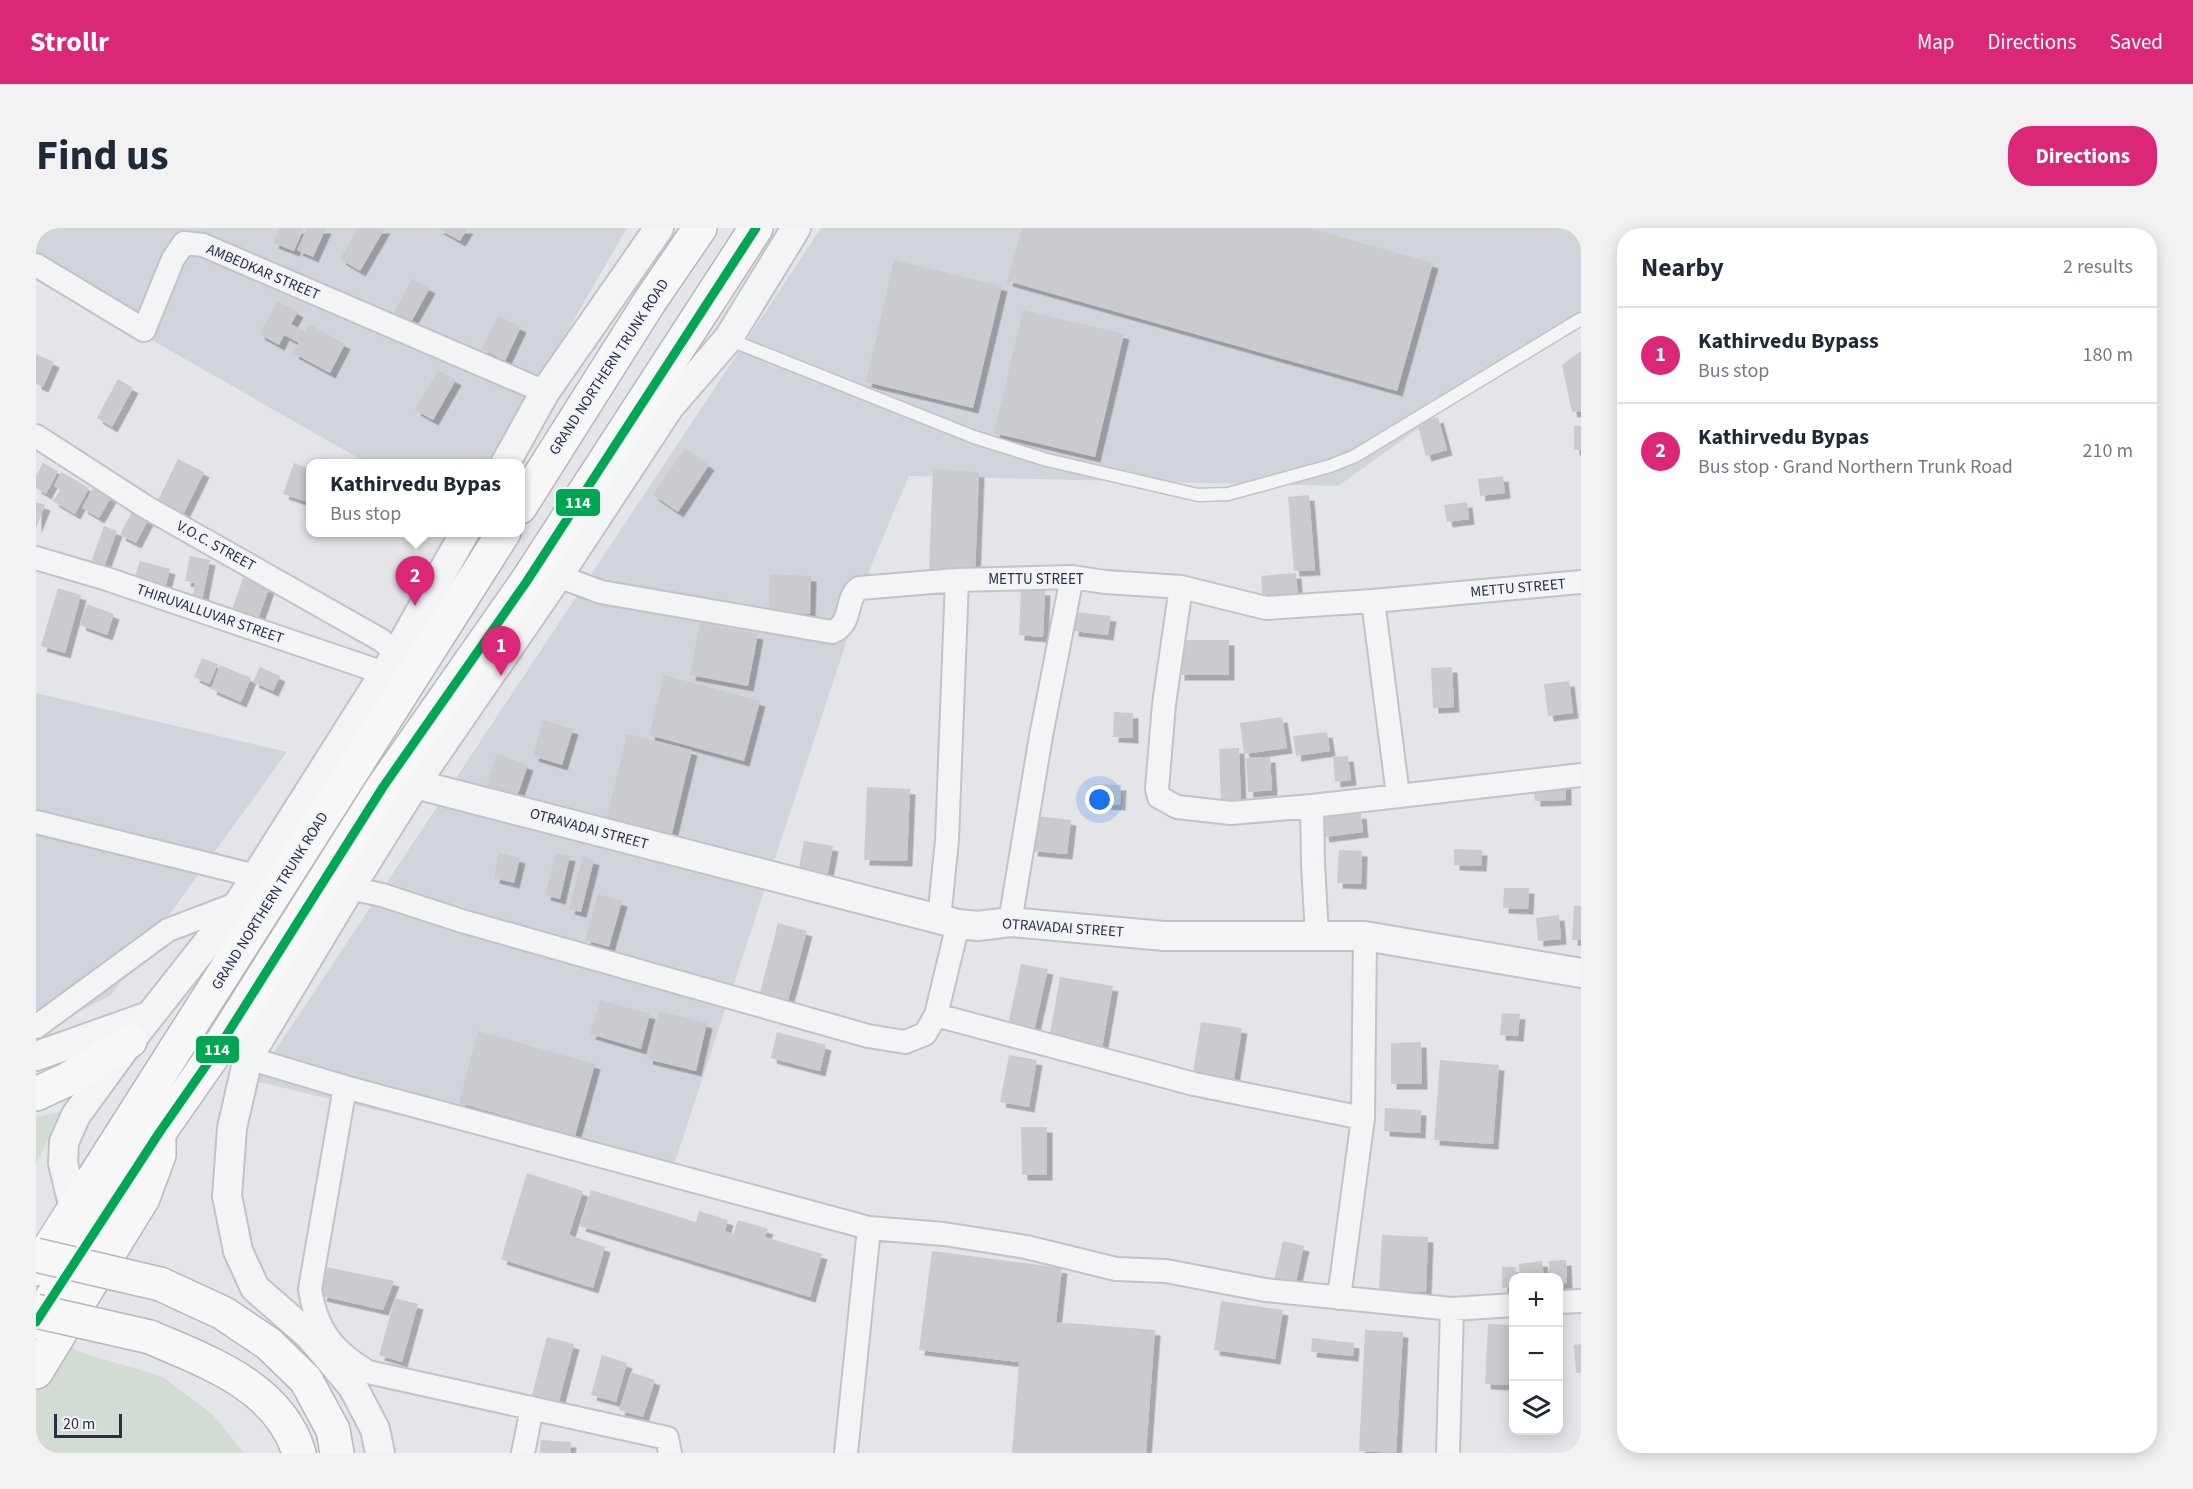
<!DOCTYPE html>
<meta charset="utf-8">
<style>
body{margin:0;font-family:"Source Sans 3",sans-serif;background:#f2f2f3;color:#1f2937}
.controls{position:absolute;right:18px;bottom:18px;display:grid;overflow:hidden;border-radius:12px;box-shadow:0 3px 15px #0003}
.controls button{width:54px;height:54px;display:grid;place-items:center;padding:0;border:0;border-bottom:2px solid #e0e1e3;background:#fff;color:#1f2937;font:30px sans-serif}
.scale{position:absolute;left:18px;bottom:15px;width:68px;box-sizing:border-box;padding-left:6px;border:3px solid #2a2f43;border-top:0;font-size:16px;line-height:21px;white-space:nowrap;color:#2a2f43;-webkit-text-stroke:4px #f2f3f8;paint-order:stroke}
.you{position:absolute;left:1064px;top:572px;width:21px;height:21px;margin:-15px;border:4px solid #fff;border-radius:50%;background:#1a73e8;box-shadow:0 0 0 9px #1a73e833}
.badge{display:grid;place-items:center;width:39px;height:39px;border-radius:50%;background:#db2777;color:#fff;font-size:20px;font-weight:700}
.pin{position:absolute;translate:-50% -50px;filter:drop-shadow(0 2px 3px #0008)}
.pin::after{content:'';position:absolute;top:32px;width:21px;height:18px;background:inherit;clip-path:polygon(0 0,100% 0,50% 100%)}
.popup{position:absolute;left:270px;top:231px;width:219px;height:78px;box-sizing:border-box;display:grid;place-content:center;border-radius:12px;background:#fff;filter:drop-shadow(0 2px 4px #0005);font-size:20px;white-space:nowrap;color:#747a83}
.popup b{font-size:22px;color:#1f2937}
.popup::after{content:'';position:absolute;left:50%;top:100%;margin-left:-12px;border:12px solid transparent;border-top-color:#fff}
.list{margin:0;padding:0;list-style:none}
h2{display:flex;justify-content:space-between;align-items:center;height:78px;margin:0;padding:0 24px;font-size:26px}
h2 small{font-size:20px;font-weight:400;color:#747a83}
.list li{display:grid;grid-template-columns:39px 1fr auto;gap:18px;align-items:center;box-sizing:border-box;height:96px;padding:0 24px;border-top:2px solid #e0e1e3}
.list b{display:block;font-size:22px;white-space:nowrap}
.list p{margin:0;font-size:20px;white-space:nowrap;color:#747a83}
.list em{font-size:20px;font-style:normal;color:#747a83}
.icon{flex:none;width:33px;height:33px;fill:none;stroke:currentColor;stroke-width:2;stroke-linecap:round;stroke-linejoin:round}
.map{position:relative;flex:none;width:1545px;height:1225px;overflow:hidden;border-radius:24px}
header{display:flex;align-items:center;gap:36px;box-sizing:border-box;height:84px;padding:0 30px;background:#db2777;color:#fff}
header strong{font-size:28px}
nav{display:flex;gap:33px;margin-inline-start:auto;font-size:21px}
.intro{display:flex;align-items:center;justify-content:space-between;box-sizing:border-box;height:144px;padding:0 36px}
h1{margin:0;font-size:42px}
.button{padding:15px 27px;border-radius:24px;background:#db2777;color:#fff;font-size:21px;font-weight:700}
main{display:flex;gap:36px;padding:0 36px}
aside{flex:1;background:#fff;border-radius:24px;box-shadow:0 3px 15px #0003}
.map>svg:first-child{display:block}
.built{fill:#d2d4dc}
.green{fill:#d3dcd4}
.building{fill:#cacbcf;filter:url(#shadow)}
.lines{fill:none;stroke-linecap:round;stroke-linejoin:round}
.service-casing{stroke:#c2c3c7;stroke-width:15}
.minor-casing{stroke:#c2c3c7;stroke-width:26}
.tertiary-casing{stroke:#c2c3c7;stroke-width:32}
.primary-casing{stroke:#c0c2c6;stroke-width:36}
.trunk-casing{stroke:#b6b8be;stroke-width:36}
.service{stroke:#f3f4f6;stroke-width:12}
.minor{stroke:#f3f4f6;stroke-width:22}
.tertiary{stroke:#f3f4f6;stroke-width:28}
.primary{stroke:#f7f7f7;stroke-width:33}
.trunk{stroke:#f7f7f7;stroke-width:33}
.trunk-bridge-casing{stroke:#b6b8be;stroke-width:36;stroke-linecap:butt}
.trunk-bridge{stroke:#f7f7f7;stroke-width:33}
.bus-1-casing{stroke:#f2f3f8;stroke-width:14}
.bus-1{stroke:#00a651;stroke-width:9}
.labels{text-anchor:middle;dominant-baseline:central;stroke-width:4.5;stroke-linejoin:round;paint-order:stroke}
.street-label{font-size:15px;fill:#2a2f43;stroke:#f2f3f8}
.line-badge{stroke:#f2f3f8;stroke-width:2}
.badge-label{font-size:16px;text-anchor:middle;font-weight:bold;fill:#fff}
</style>
<header>
<strong>Strollr</strong>
<nav><a>Map</a><a>Directions</a><a>Saved</a></nav>
</header>
<div class="intro"><h1>Find us</h1><a class="button">Directions</a></div>
<main>
<div class="map">
<svg width="1545" height="1225" viewBox="0 0 1545 1225">
<defs>
<filter id="shadow"><feDropShadow dx="5.5" dy="5.5" stdDeviation="0" flood-color="#0004"/></filter>
</defs>
<rect width="100%" height="100%" fill="#e4e5e9"/>
<path class="built" d="M 0,0 L 591,0 L 455,235 L 331,235 L 0,46 Z
M 785,0 L 1545,0 L 1545,84 L 1302,258 L 873,248 L 837,333 L 633,952 L 219,853 Z
M 0,465 L 251,524 L 75,767 L 0,806 Z"/>
<path class="green" d="M 26,884 L 0,936 L 0,889 Z
M 28,1115 L 44,1124 L 127,1149 L 177,1187 L 208,1225 L 0,1225 L 0,1159 Z"/>
<path class="building" d="M 244,0 L 268,0 L 258,23 L 237,15 Z
M 271,0 L 290,0 L 277,29 L 261,22 Z
M 322,0 L 349,0 L 324,43 L 304,31 Z
M 401,0 L 432,0 L 424,13 Z
M 986,0 L 1273,0 L 1397,35 L 1361,163 L 971,53 Z
M 858,32 L 966,58 L 937,180 L 830,154 Z
M 376,51 L 394,60 L 375,94 L 358,84 Z
M 242,73 L 262,84 L 255,96 L 269,103 L 273,96 L 309,116 L 294,145 L 257,125 L 263,115 L 248,107 L 243,117 L 223,106 Z
M 987,82 L 1088,106 L 1059,229 L 958,205 Z
M 462,88 L 485,99 L 469,133 L 446,121 Z
M 1545,123 L 1545,183 L 1536,184 L 1526,137 Z
M 0,126 L 18,134 L 7,159 L 0,156 Z
M 402,142 L 420,152 L 397,192 L 379,182 Z
M 82,151 L 97,160 L 76,199 L 61,190 Z
M 1402,189 L 1411,222 L 1390,228 L 1381,195 Z
M 1538,198 L 1545,198 L 1545,222 L 1538,222 Z
M 649,220 L 673,237 L 642,284 L 617,267 Z
M 142,231 L 168,244 L 148,285 L 122,272 Z
M 7,235 L 22,243 L 10,266 L 0,260 L 0,248 Z
M 258,235 L 274,241 L 274,275 L 247,266 Z
M 897,241 L 943,244 L 939,347 L 893,344 Z
M 25,244 L 53,260 L 39,286 L 17,273 L 24,262 L 18,258 Z
M 1467,248 L 1469,265 L 1444,268 L 1442,251 Z
M 57,260 L 75,269 L 63,290 L 46,280 Z
M 1273,267 L 1279,342 L 1258,343 L 1252,269 Z
M 0,274 L 9,277 L 0,300 Z
M 1431,274 L 1433,291 L 1411,294 L 1408,277 Z
M 96,284 L 112,292 L 100,315 L 84,307 Z
M 68,298 L 81,303 L 66,345 L 53,340 Z
M 154,328 L 174,332 L 166,373 L 156,371 L 159,355 L 149,353 Z
M 104,333 L 134,341 L 128,364 L 97,356 Z
M 1260,345 L 1262,370 L 1227,373 L 1225,348 Z
M 734,346 L 775,348 L 774,386 L 733,384 Z
M 207,350 L 233,360 L 221,394 L 195,384 Z
M 22,360 L 45,367 L 29,425 L 5,418 Z
M 985,361 L 1009,362 L 1007,409 L 983,407 Z
M 51,376 L 78,386 L 71,407 L 44,397 Z
M 1039,384 L 1075,388 L 1072,407 L 1037,403 Z
M 664,395 L 722,406 L 712,458 L 654,447 Z
M 1144,412 L 1193,412 L 1193,447 L 1143,447 Z
M 166,430 L 182,436 L 173,456 L 158,449 Z
M 184,437 L 215,450 L 205,474 L 175,461 Z
M 224,439 L 244,448 L 237,463 L 217,454 Z
M 1416,439 L 1418,479 L 1397,480 L 1395,440 Z
M 628,447 L 724,473 L 708,533 L 613,507 Z
M 1533,453 L 1537,485 L 1512,488 L 1508,456 Z
M 1078,484 L 1097,485 L 1097,510 L 1077,509 Z
M 1246,489 L 1251,520 L 1208,526 L 1204,495 Z
M 507,492 L 537,501 L 526,537 L 497,528 Z
M 1291,504 L 1294,523 L 1260,528 L 1257,508 Z
M 591,506 L 656,522 L 633,618 L 568,602 Z
M 1203,520 L 1205,573 L 1185,574 L 1183,521 Z
M 461,526 L 492,537 L 478,577 L 447,567 Z
M 1312,528 L 1315,552 L 1299,554 L 1297,529 Z
M 1234,529 L 1236,562 L 1212,564 L 1210,530 Z
M 1530,555 L 1530,572 L 1499,573 L 1498,557 Z
M 1058,556 L 1085,557 L 1084,577 L 1057,576 Z
M 831,559 L 874,561 L 871,633 L 828,632 Z
M 1325,585 L 1327,604 L 1288,609 L 1285,590 Z
M 1000,588 L 1035,592 L 1031,626 L 996,623 Z
M 768,613 L 797,618 L 790,655 L 761,650 Z
M 1418,621 L 1446,622 L 1445,638 L 1418,637 Z
M 1303,622 L 1326,623 L 1325,656 L 1301,655 Z
M 463,625 L 484,630 L 478,655 L 458,650 Z
M 520,625 L 534,628 L 524,671 L 509,667 Z
M 547,628 L 558,632 L 545,684 L 533,681 Z
M 1468,660 L 1493,660 L 1492,681 L 1467,680 Z
M 562,666 L 586,673 L 573,719 L 549,712 Z
M 1538,678 L 1545,678 L 1545,712 L 1536,712 Z
M 1523,687 L 1525,711 L 1502,713 L 1500,690 Z
M 742,695 L 771,703 L 750,780 L 722,773 Z
M 985,736 L 1012,741 L 998,803 L 972,797 Z
M 1024,749 L 1077,758 L 1066,820 L 1013,811 Z
M 564,772 L 614,786 L 605,821 L 554,806 Z
M 623,783 L 671,795 L 660,843 L 611,831 Z
M 1466,785 L 1484,786 L 1482,808 L 1464,807 Z
M 1165,794 L 1206,800 L 1197,857 L 1156,851 Z
M 442,803 L 559,836 L 539,908 L 423,875 Z
M 741,804 L 790,817 L 784,843 L 735,830 Z
M 1385,814 L 1386,856 L 1355,856 L 1355,815 Z
M 973,827 L 1001,832 L 993,879 L 964,874 Z
M 1404,832 L 1463,837 L 1457,916 L 1398,912 Z
M 1349,880 L 1385,882 L 1384,905 L 1348,903 Z
M 985,899 L 1011,899 L 1011,947 L 986,947 Z
M 491,945 L 547,963 L 533,1007 L 569,1019 L 557,1060 L 465,1031 Z
M 555,962 L 660,994 L 663,983 L 692,992 L 689,1003 L 697,1006 L 702,992 L 732,1001 L 729,1009 L 786,1026 L 774,1069 L 544,998 Z
M 1346,1007 L 1392,1009 L 1390,1064 L 1343,1062 Z
M 1247,1013 L 1268,1018 L 1259,1058 L 1238,1053 Z
M 896,1023 L 1026,1040 L 1020,1094 L 1119,1102 L 1110,1225 L 976,1225 L 983,1134 L 883,1122 Z
M 1530,1032 L 1531,1055 L 1522,1056 L 1522,1050 L 1514,1050 L 1513,1033 Z
M 1506,1033 L 1508,1050 L 1484,1050 L 1483,1036 Z
M 290,1039 L 358,1053 L 347,1082 L 285,1068 Z
M 1466,1039 L 1480,1039 L 1478,1059 L 1466,1060 Z
M 359,1070 L 382,1076 L 366,1134 L 343,1127 Z
M 1185,1073 L 1247,1082 L 1239,1131 L 1178,1122 Z
M 1452,1096 L 1475,1097 L 1472,1157 L 1449,1156 Z
M 1329,1102 L 1367,1104 L 1360,1225 L 1323,1223 Z
M 511,1109 L 538,1116 L 521,1181 L 494,1174 Z
M 1276,1110 L 1318,1115 L 1317,1128 L 1275,1124 Z
M 1545,1116 L 1545,1145 L 1540,1145 L 1538,1117 Z
M 566,1127 L 591,1135 L 580,1174 L 555,1167 Z
M 595,1144 L 619,1152 L 607,1189 L 583,1182 Z
M 505,1212 L 535,1214 L 534,1225 L 504,1225 Z"/>
<g class="lines">
<defs>
<path id="service" d="M 692,111 L 938,209 L 1011,232 L 1162,267 L 1192,266 L 1294,238 L 1319,228 L 1545,91"/>
<path id="minor" d="M 0,37 L 108,102 L 137,31 L 148,15 L 167,17 L 509,164
M 0,208 L 110,279 L 345,412 L 361,425
M 0,330 L 71,351 L 348,445
M 522,348 L 565,364 L 796,404 C 818,395 808,371 823,360 L 921,352 L 1036,349 L 1069,354 L 1145,359 L 1230,380 L 1337,373 L 1545,354
M 1145,359 L 1128,476 L 1121,561 L 1123,569 L 1141,579 L 1195,585 L 1276,578 L 1545,547
M 1337,373 L 1362,567
M 1276,578 L 1277,635 L 1281,708
M 0,594 L 220,648
M 314,660 L 346,667 L 426,693 L 832,808 L 869,814 L 889,806 L 900,787 L 922,696
M 903,691 L 911,612 L 921,352
M 974,694 L 1005,508 L 1036,349
M 900,787 L 1158,856 L 1327,890
M 0,799 L 132,702 L 203,675
M 183,819 L 212,830 L 309,859 L 833,1000 L 908,1006 L 990,1019 L 1080,1041 L 1130,1043 L 1229,1062 L 1416,1081 L 1412,1225
M 309,859 L 274,1061 C 280,1102 297,1123 332,1144 L 631,1210 L 634,1225
M 1303,1070 L 1327,890 L 1329,708
M 1522,1074 L 1545,1073
M 1416,1081 L 1478,1077
M 487,1225 L 496,1180
M 810,1225 L 833,1000"/>
<path id="tertiary" d="M 469,236 L 509,164 L 623,0
M 379,556 L 922,696 L 942,698 L 974,694 L 1128,708 L 1329,708 L 1545,745
M 0,828 L 113,788
M 38,981 L 27,935 L 28,914 L 40,887 L 94,813 L 203,675 L 361,425 L 429,304
M 344,1225 L 339,1201 L 317,1159 L 273,1107 L 219,1060 L 202,1023 L 191,968 L 196,900 L 212,830 L 314,660 L 379,556 L 522,348 L 634,178 L 692,111 L 760,0"/>
<path id="primary" d="M 0,1041 L 38,981
M 0,1094 L 123,905"/>
<path id="trunk" d="M 484,279 L 614,73 L 664,0
M 0,866 L 30,852 L 94,813
M 38,981 L 468,304
M 124,1056 L 187,1085 L 233,1116 L 270,1152 L 297,1202 L 301,1225
M 114,1109 C 171,1134 243,1158 263,1225
M 0,1144 L 107,970 L 123,927 L 123,905 L 183,819 L 347,559 L 491,353 L 720,0"/>
</defs>
<use href="#service" class="service-casing"/>
<use href="#minor" class="minor-casing"/>
<use href="#tertiary" class="tertiary-casing"/>
<use href="#primary" class="primary-casing"/>
<use href="#trunk" class="trunk-casing"/>
<use href="#service" class="service"/>
<use href="#minor" class="minor"/>
<use href="#tertiary" class="tertiary"/>
<use href="#primary" class="primary"/>
<use href="#trunk" class="trunk"/>
<defs>
<path id="trunk-bridge" d="M 0,1027 L 124,1056
M 0,1083 L 114,1109"/>
</defs>
<use href="#trunk-bridge" class="trunk-bridge-casing"/>
<use href="#trunk-bridge" class="trunk-bridge"/>
<defs>
<path id="bus-1" d="M 0,1094 L 123,905 L 183,819 L 347,559 L 491,353 L 720,0"/>
</defs>
<use href="#bus-1" class="bus-1-casing"/>
<use href="#bus-1" class="bus-1"/>
</g>
<g class="labels">
<g class="street-label">
<text transform="translate(227 44) rotate(23)">AMBEDKAR STREET</text>
<text transform="translate(573 139) rotate(-57)">GRAND NORTHERN TRUNK ROAD</text>
<text transform="translate(180 318) rotate(29)">V.O.C. STREET</text>
<text x="1000" y="351">METTU STREET</text>
<text transform="translate(1482 360) rotate(-5)">METTU STREET</text>
<text transform="translate(174 386) rotate(19)">THIRUVALLUVAR STREET</text>
<text transform="translate(553 601) rotate(15)">OTRAVADAI STREET</text>
<text transform="translate(234 673) rotate(-58)">GRAND NORTHERN TRUNK ROAD</text>
<text transform="translate(1027 700) rotate(4)">OTRAVADAI STREET</text>
</g>
</g>
<g class="line-badge">
<rect x="519" y="260" width="46" height="29" rx="6" fill="#00a651"/>
<rect x="159" y="807" width="45" height="29" rx="6" fill="#00a651"/>
</g>
<g class="badge-label">
<text x="542" y="280">114</text>
<text x="181" y="827">114</text>
</g>
</svg>
<div class="controls">
<button>+</button>
<button>−</button>
<button><svg class="icon" aria-label="layers" viewBox="0 0 24 24"><path d="M12 4l9 5-9 5-9-5zM3 14l9 5 9-5"/></svg></button>
</div>
<div class="scale">20 m</div>
<div class="you"></div>
<div class="pin badge" style="left:465px;top:448px">1</div>
<div class="pin badge" style="left:379px;top:378px">2</div>
<div class="popup"><b>Kathirvedu Bypas</b>Bus stop</div>
</div>
<aside>
<h2>Nearby<small>2 results</small></h2>
<ul class="list">
<li><span class="badge">1</span><div><b>Kathirvedu Bypass</b><p>Bus stop</p></div><em>180 m</em></li>
<li><span class="badge">2</span><div><b>Kathirvedu Bypas</b><p>Bus stop · Grand Northern Trunk Road</p></div><em>210 m</em></li>
</ul>
</aside>
</main>
